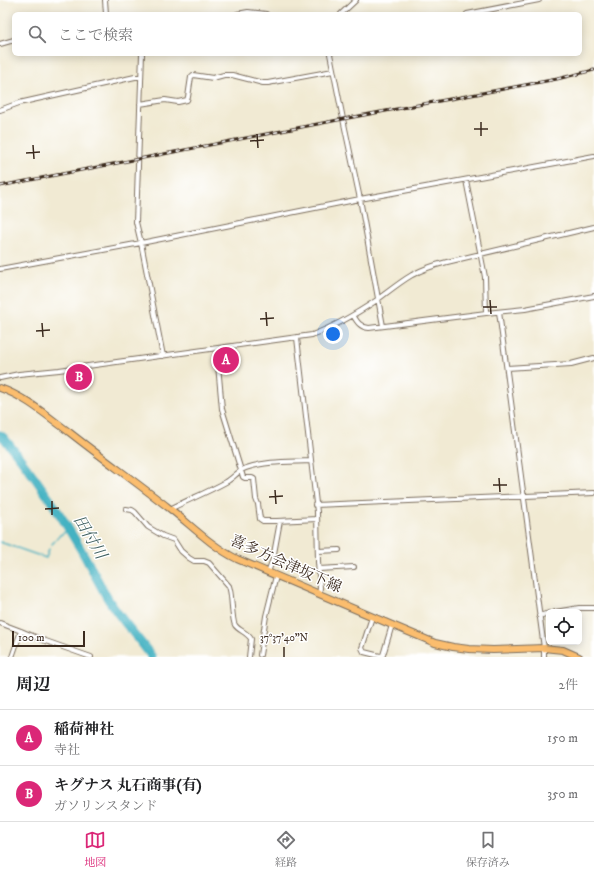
<!DOCTYPE html>
<html lang="ja">
<meta charset="utf-8">
<style>
body{margin:0;font-family:"IM FELL DW Pica","Noto Serif JP",serif;background:#f2f2f2;color:#202124}
.controls{position:absolute;right:12px;bottom:12px;display:grid;overflow:hidden;border-radius:6px;box-shadow:0 2px 10px #0003}
.controls button{width:36px;height:36px;display:grid;place-items:center;padding:0;border:0;border-bottom:1px solid #e0e0e0;background:#fff;color:#202124;font:20px sans-serif}
.scale{position:absolute;left:12px;bottom:10px;width:73px;box-sizing:border-box;padding-left:4px;border:2px solid #3b2a1e;border-top:0;font-size:11px;line-height:14px;white-space:nowrap;color:#3b2a1e;-webkit-text-stroke:3px #fff;paint-order:stroke}
.you{position:absolute;left:333px;top:334px;width:14px;height:14px;margin:-10px;border:3px solid #fff;border-radius:50%;background:#1a73e8;box-shadow:0 0 0 6px #1a73e833}
.badge{display:grid;place-items:center;width:26px;height:26px;border-radius:50%;background:#db2777;color:#fff;font-size:13px;font-weight:700}
.pin{position:absolute;translate:-50% -50%;border:2px solid #fff;box-shadow:0 1px 4px #0006}
.list{margin:0;padding:0;list-style:none}
h2{display:flex;justify-content:space-between;align-items:center;height:52px;margin:0;padding:0 16px;font-size:17px}
h2 small{font-size:13px;font-weight:400;color:#757577}
.list li{display:grid;grid-template-columns:26px 1fr auto;gap:12px;align-items:center;box-sizing:border-box;height:56px;padding:0 16px;border-top:1px solid #e0e0e0}
.list b{display:block;font-size:15px;white-space:nowrap}
.list p{margin:0;font-size:13px;white-space:nowrap;color:#757577}
.list em{font-size:13px;font-style:normal;color:#757577}
.icon{flex:none;width:22px;height:22px;fill:none;stroke:currentColor;stroke-width:2;stroke-linecap:round;stroke-linejoin:round}
.map{position:relative;flex:none;width:594px;height:657px;overflow:hidden}
.search{position:absolute;background:#fff;box-shadow:0 2px 10px #0003;left:12px;right:12px;top:12px;height:44px;display:flex;align-items:center;gap:10px;box-sizing:border-box;padding:0 14px;border-radius:6px;color:#757577;font-size:15px}
.sheet{height:164px;background:#fff}
nav{display:flex;justify-content:space-around;align-items:center;box-sizing:border-box;height:56px;border-top:1px solid #e0e0e0;background:#fff;font-size:11px;color:#757577}
nav a{display:grid;justify-items:center;gap:2px}
nav .on{color:#db2777}
.map>svg:first-child{display:block}
.lines{fill:none;stroke-linecap:round;stroke-linejoin:round}
.stream{stroke:#45b2c2;stroke-width:1.5}
.river{stroke:#45b2c2;stroke-width:9}
.minor-casing{stroke:#7b6d5d;stroke-width:6}
.primary-casing{stroke:#7b6d5d;stroke-width:8}
.minor{stroke:#fff;stroke-width:4}
.primary{stroke:#fbbd6e;stroke-width:6}
.rail-casing{stroke:#3b2a1e;stroke-width:3}
.rail{stroke:#fff;stroke-width:1.5;stroke-dasharray:4.5;stroke-linecap:butt}
.ticks{fill:none;stroke:#3b2a1e;stroke-width:1.5}
.labels{text-anchor:middle;dominant-baseline:central;stroke-width:3;stroke-linejoin:round;paint-order:stroke}
.street-label{font-size:15px;fill:#3b2a1e;stroke:#fff}
.water-label{font-size:16px;font-style:italic;fill:#3f6060;stroke:#fff}
.ticks-label{font-size:10px;text-anchor:middle;fill:#3b2a1e;stroke:#fff;stroke-width:3;stroke-linejoin:round;paint-order:stroke}
</style>
<div class="map">
<svg width="594" height="657" viewBox="0 0 594 657">
<rect width="100%" height="100%" fill="#fff"/>
<filter id="ink" filterUnits="userSpaceOnUse"><feTurbulence type="fractalNoise" baseFrequency=".025" numOctaves="2"/><feDisplacementMap in="SourceGraphic" scale="8" xChannelSelector="R" yChannelSelector="G"/><feConvolveMatrix kernelMatrix="1 2 1 2 8 2 1 2 1" color-interpolation-filters="sRGB"/></filter>
<filter id="wash" filterUnits="userSpaceOnUse"><feTurbulence type="fractalNoise" baseFrequency=".012" numOctaves="4" result="noise"/><feDisplacementMap in="SourceGraphic" scale="16" xChannelSelector="R" yChannelSelector="G"/><feGaussianBlur stdDeviation="0.9" result="paint"/><feColorMatrix in="noise" values="0 0 0 0 0 0 0 0 0 0 0 0 0 0 0 0 0 1.4 0 .05"/><feComposite in="paint" operator="in"/></filter>
<g filter="url(#wash)">
<rect width="100%" height="100%" fill="#f1ead3"/>
<g class="lines">
<path class="stream" d="M 0,542 L 46,558 L 49,549
M 52,544 L 60,535 L 69,530"/>
<path class="river" d="M 0,435 L 4,438 C 31,471 56,506 77,543 C 88,561 97,580 108,599 C 120,619 138,637 152,657"/>
</g>
</g>
<g filter="url(#ink)">
<g class="lines">
<defs>
<path id="minor" d="M 105,0 L 106,14
M 237,14 L 248,12 L 266,14
M 341,14 L 356,0
M 467,14 L 539,0
M 0,44 L 14,40
M 142,54 L 136,222 L 141,243 L 163,356
M 330,54 L 343,119 L 360,199 L 383,326
M 140,104 L 165,100 L 178,102 L 187,100 L 188,97 L 191,77 L 193,75 L 213,78 L 224,75 L 232,75 L 263,83 L 268,83 L 333,71
M 0,110 L 19,103 L 135,77 L 141,77
M 466,180 L 485,277 L 486,313
M 0,269 L 141,243 L 360,199 L 594,156
M 499,312 L 544,648 L 544,657
M 353,315 C 357,322 360,327 369,328 L 486,313 L 525,309 L 594,296
M 297,338 L 317,512 L 318,562 L 320,588 L 319,594
M 218,365 L 222,409 L 243,477 L 245,478 L 252,478 L 254,479 L 256,499 L 258,504 L 260,519 L 263,521 L 277,521 L 317,519
M 507,368 L 571,364 L 594,358
M 0,378 L 19,374 L 59,370 L 312,335 C 336,326 356,314 377,300 C 389,291 400,282 412,275 C 423,269 435,265 447,262 L 594,227
M 315,505 L 594,493
M 126,509 L 132,510 L 135,512 L 148,527 L 163,536 L 174,540 L 181,551 L 189,558 L 194,561 L 204,561 L 209,563 L 229,586 L 230,590 C 232,597 232,621 235,625 C 239,631 247,632 251,639 L 249,657
M 170,509 C 188,500 208,492 226,482 C 233,478 238,471 246,468 C 266,461 289,462 310,461
M 318,551 L 339,550
M 319,569 L 354,567
M 268,572 L 273,559 L 280,521
M 555,612 L 579,608 L 594,608
M 539,616 L 549,613
M 372,617 L 362,648 L 364,652 L 380,656 L 383,655 L 392,625
M 0,623 L 21,631 L 40,639 L 91,657
M 260,655 L 266,616 L 276,576
M 12,657 L 21,631"/>
<path id="primary" d="M 0,388 C 26,397 47,416 69,432 C 102,458 136,482 169,508 C 191,525 211,546 237,559 L 392,625 L 435,643 L 453,647 L 469,649 L 493,650 L 544,648 L 553,649 L 563,650 L 579,657"/>
</defs>
<use href="#minor" class="minor-casing"/>
<use href="#primary" class="primary-casing"/>
<use href="#minor" class="minor"/>
<use href="#primary" class="primary"/>
<defs>
<path id="rail" d="M 0,186 L 343,119 L 557,79 L 594,70"/>
</defs>
<use href="#rail" class="rail-casing"/>
<use href="#rail" class="rail"/>
</g>
</g>
<path class="ticks" d="M 481,122 L 481,136M 474,129 L 488,129M 257,134 L 258,148M 250,141 L 264,140M 33,145 L 34,159M 26,153 L 40,152M 490,300 L 491,314M 483,307 L 497,307M 266,312 L 267,326M 260,319 L 274,318M 42,323 L 43,337M 36,331 L 50,330M 499,478 L 500,492M 493,485 L 507,485M 275,490 L 276,504M 269,497 L 283,496M 52,501 L 52,515M 45,509 L 59,508M 284,647 L 284,657"/>
<g class="labels">
<g class="street-label">
<text transform="translate(286 564) rotate(24)">喜多方会津坂下線</text>
</g>
<g class="water-label">
<text transform="translate(90 537) rotate(59)">田付川</text>
</g>
</g>
<g class="ticks-label">
<text x="284" y="641">37°37'40"N</text>
</g>
</svg>
<div class="controls">
<button><svg class="icon" aria-label="locate" viewBox="0 0 24 24"><circle cx="12" cy="12" r="6"/><path d="M12 2v4M12 18v4M2 12h4M18 12h4"/></svg></button>
</div>
<div class="scale">100 m</div>
<div class="you"></div>
<div class="pin badge" style="left:226px;top:360px">A</div>
<div class="pin badge" style="left:79px;top:377px">B</div>
<div class="search"><svg class="icon" aria-label="search" viewBox="0 0 24 24"><circle cx="10" cy="10" r="6"/><path d="M15 15l6 6"/></svg>ここで検索</div>
</div>
<section class="sheet">
<h2>周辺<small>2件</small></h2>
<ul class="list">
<li><span class="badge">A</span><div><b>稲荷神社</b><p>寺社</p></div><em>150 m</em></li>
<li><span class="badge">B</span><div><b>キグナス 丸石商事(有)</b><p>ガソリンスタンド</p></div><em>350 m</em></li>
</ul>
</section>
<nav>
<a class="on"><svg class="icon" aria-label="map" viewBox="0 0 24 24"><path d="M3 6l6-2 6 2 6-2v14l-6 2-6-2-6 2zM9 4v14M15 6v14"/></svg>地図</a>
<a><svg class="icon" aria-label="directions" viewBox="0 0 24 24"><path d="M12 3l9 9-9 9-9-9zM9 14v-3h6M13 9l2 2-2 2"/></svg>経路</a>
<a><svg class="icon" aria-label="saved" viewBox="0 0 24 24"><path d="M7 4h10v16l-5-4-5 4z"/></svg>保存済み</a>
</nav>
